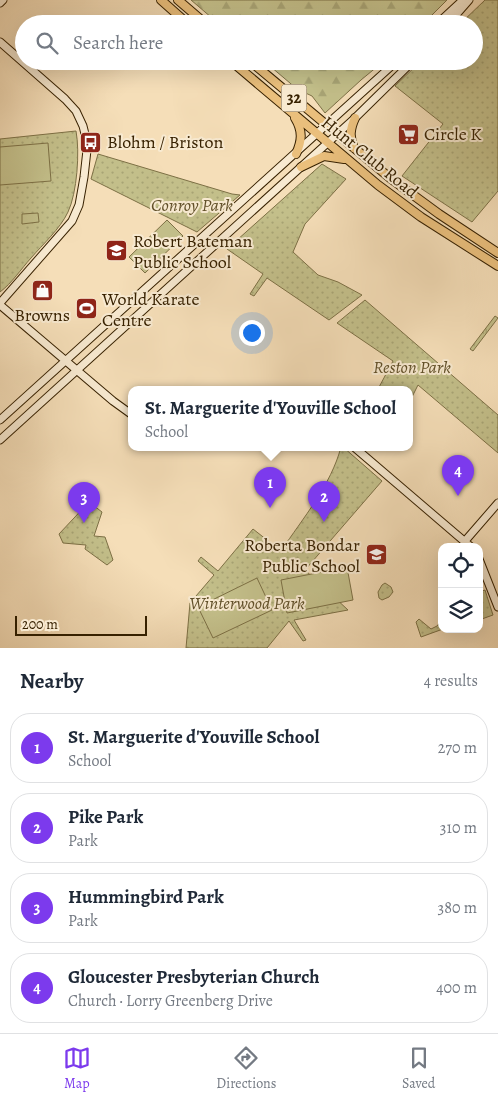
<!DOCTYPE html>
<meta charset="utf-8">
<style>
body{margin:0;font-family:Alegreya,serif;background:#f6f6f7;color:#1f2937}
.controls{position:absolute;right:15px;bottom:15px;display:grid;overflow:hidden;border-radius:10px;box-shadow:0 5px 20px #0002}
.controls button{width:45px;height:45px;display:grid;place-items:center;padding:0;border:0;border-bottom:1px solid #e0e1e3;background:#fff;color:#1f2937;font:25px sans-serif}
.scale{position:absolute;left:15px;bottom:12px;width:132px;box-sizing:border-box;padding-left:5px;border:2px solid #372100;border-top:0;font-size:14px;line-height:18px;white-space:nowrap;color:#372100;-webkit-text-stroke:4px #f8ead1;paint-order:stroke}
.you{position:absolute;left:251px;top:332px;width:18px;height:18px;margin:-12px;border:4px solid #fff;border-radius:50%;background:#1a73e8;box-shadow:0 0 0 8px #1a73e833}
.badge{display:grid;place-items:center;width:32px;height:32px;border-radius:50%;background:#7c3aed;color:#fff;font-size:16px;font-weight:700}
.pin{position:absolute;translate:-50% -41px;filter:drop-shadow(0 1px 2px #0008)}
.pin::after{content:'';position:absolute;top:26px;width:18px;height:15px;background:inherit;clip-path:polygon(0 0,100% 0,50% 100%)}
.popup{position:absolute;left:128px;top:386px;width:285px;height:65px;box-sizing:border-box;display:grid;place-content:center;border-radius:10px;background:#fff;filter:drop-shadow(0 1px 4px #0005);font-size:16px;white-space:nowrap;color:#747a83}
.popup b{font-size:19px;color:#1f2937}
.popup::after{content:'';position:absolute;left:50%;top:100%;margin-left:-10px;border:10px solid transparent;border-top-color:#fff}
.list{margin:0;padding:0;list-style:none}
h2{display:flex;justify-content:space-between;align-items:center;height:65px;margin:0;padding:0 20px;font-size:21px}
h2 small{font-size:16px;font-weight:400;color:#747a83}
.list li{display:grid;grid-template-columns:32px 1fr auto;gap:15px;align-items:center;box-sizing:border-box;height:70px;margin:0 10px 10px;padding:0 10px;border:1px solid #e0e1e3;border-radius:20px}
.list b{display:block;font-size:19px;white-space:nowrap}
.list p{margin:0;font-size:16px;white-space:nowrap;color:#747a83}
.list em{font-size:16px;font-style:normal;color:#747a83}
.icon{flex:none;width:28px;height:28px;fill:none;stroke:currentColor;stroke-width:2;stroke-linecap:round;stroke-linejoin:round}
.map{position:relative;flex:none;width:498px;height:648px;overflow:hidden}
.search{position:absolute;background:#fff;box-shadow:0 5px 20px #0002;left:15px;right:15px;top:15px;height:55px;display:flex;align-items:center;gap:12px;box-sizing:border-box;padding:0 18px;border-radius:28px;color:#747a83;font-size:19px}
.sheet{height:385px;background:#fff}
nav{display:flex;justify-content:space-around;align-items:center;box-sizing:border-box;height:70px;border-top:1px solid #e0e1e3;background:#fff;font-size:14px;color:#747a83}
nav a{display:grid;justify-items:center;gap:2px}
nav .on{color:#7c3aed}
.map>svg:first-child{display:block}
.grass{fill:url(#grass-tufts);stroke:#7d7045}
.forest{fill:url(#forest-firs);stroke:#7d7045}
.park{fill:url(#park-dots);stroke:#7d7045}
.pitch{fill:#c3bf8a;stroke:#7d7045}
.lines{fill:none;stroke-linecap:round;stroke-linejoin:round}
.secondary-casing{stroke:#372100;stroke-width:9}
.primary-casing{stroke:#372100;stroke-width:10}
.secondary{stroke:#f8ead1;stroke-width:7}
.primary{stroke:#eabf7c;stroke-width:8}
.labels{text-anchor:middle;dominant-baseline:central;stroke-width:4;stroke-linejoin:round;paint-order:stroke}
.shield{fill:#f8ead1;stroke:#715d3f;stroke-width:1}
.shield-label{font-size:16px;font-weight:bold;fill:#372100}
.poi-label{font-size:18px;fill:#372100;stroke:#f8ead1;text-anchor:start}
.street-label{font-size:18px;fill:#372100;stroke:#f8ead1}
.park-label{font-size:18px;font-style:italic;fill:#615029;stroke:#f8ead1}
</style>
<div class="map">
<svg width="498" height="648" viewBox="0 0 498 648">
<defs>
<pattern id="grass-tufts" width="24" height="20" patternUnits="userSpaceOnUse" patternTransform="scale(1.25)"><rect width="24" height="20" fill="#c3bf8a"/><path d="M3 7l-1-3M5 7V3M7 7l1-3M15 17l-1-3M17 17v-4M19 17l1-3" fill="none" stroke="#a8a475"/></pattern>
<pattern id="forest-firs" width="22" height="20" patternUnits="userSpaceOnUse" patternTransform="scale(1.25)"><rect width="22" height="20" fill="#c3bf8a"/><path d="M5 1l3.5 6h-7zM16 11l3.5 6h-7z" fill="#a8a475"/></pattern>
<pattern id="park-dots" width="8" height="8" patternUnits="userSpaceOnUse" patternTransform="scale(1.25)"><rect width="8" height="8" fill="#c3bf8a"/><path d="M2 2h.1M6 6h.1" fill="none" stroke="#a8a475" stroke-width="1.8" stroke-linecap="round"/></pattern>
</defs>
<rect width="100%" height="100%" fill="#f5deb8"/>
<filter id="stains"><feTurbulence type="fractalNoise" baseFrequency=".004" numOctaves="4"/><feColorMatrix values="0 0 0 0 .2 0 0 0 0 .09 0 0 0 0 .02 0 0 0 .5 -.17"/></filter>
<radialGradient id="worn" r=".72"><stop offset=".6" stop-color="#630" stop-opacity="0"/><stop offset="1" stop-color="#630" stop-opacity=".3"/></radialGradient>
<path class="grass" d="M 495,316 L 498,318 L 473,351 L 470,349 Z"/>
<path class="forest" d="M 191,0 L 447,0 L 423,24 L 219,24 Z
M 264,61 L 384,61 L 361,80 L 325,113 L 312,96 L 297,89 Z"/>
<path class="park" d="M 485,0 L 498,0 L 498,191 L 472,222 L 402,176 L 443,124 L 395,86 L 421,61 L 474,61 L 474,24 L 460,24 Z
M 76,131 C 80,152 77,193 68,212 C 60,229 43,244 31,258 C 21,269 12,283 0,292 L 0,139 Z
M 98,154 L 232,194 L 240,195 L 197,232 L 91,179 Z
M 322,164 L 346,179 L 305,224 L 293,252 L 318,275 L 338,282 L 362,295 L 329,320 L 267,278 L 254,296 L 250,294 L 263,274 L 227,249 Z
M 365,300 L 498,415 L 498,453 L 418,385 L 411,399 L 409,397 L 409,389 L 393,388 L 392,389 L 378,389 L 393,361 L 337,323 Z
M 341,447 L 343,447 L 382,481 L 305,570 L 348,610 L 294,620 L 306,640 L 303,641 L 289,621 L 267,648 L 186,648 L 190,603 L 214,575 L 198,561 L 201,557 L 218,571 L 253,529 L 281,551 C 303,518 331,485 341,447 Z
M 89,502 L 102,512 L 94,536 L 105,537 L 113,560 L 107,565 L 85,549 L 86,545 L 63,543 L 59,534 Z
M 385,583 L 391,587 L 393,592 L 389,597 L 382,600 L 379,598 L 378,592 L 382,585 Z
M 485,590 L 493,615 L 479,620 L 479,592 Z
M 419,619 L 431,629 L 437,626 L 442,620 L 442,629 L 443,629 L 421,637 L 416,622 Z"/>
<path class="pitch" d="M 48,143 L 51,181 L 0,185 L 0,147 Z
M 38,213 L 39,222 L 22,224 L 22,214 Z
M 167,220 L 183,236 L 145,273 L 129,257 Z
M 347,567 L 353,600 L 287,613 L 281,580 Z
M 257,578 L 272,610 L 213,638 L 198,607 Z"/>
<g class="lines">
<defs>
<path id="secondary" d="M 0,3 L 3,0
M 437,24 L 463,0
M 448,24 L 469,0
M 0,42 L 65,99 L 76,111 L 83,126 L 86,138 L 87,150 L 84,177 L 79,205 L 72,221 L 0,303
M 0,305 L 113,401 L 131,414
M 0,420 L 397,61
M 0,440 L 355,118 L 413,61
M 354,447 L 471,547
M 465,541 L 498,503
M 479,559 L 498,607"/>
<path id="primary" d="M 161,0 L 188,24
M 178,0 L 206,24
M 231,61 L 378,185 L 421,217 L 498,266
M 250,61 L 390,178 L 439,214 L 498,253
M 295,118 C 303,131 302,141 296,154
M 354,148 C 349,137 350,129 355,118
M 301,167 L 324,156 L 344,159"/>
</defs>
<use href="#secondary" class="secondary-casing"/>
<use href="#primary" class="primary-casing"/>
<use href="#secondary" class="secondary"/>
<use href="#primary" class="primary"/>
</g>
<defs>
<symbol id="supermarket-square" viewBox="-11 -11 22 22"><rect x="-9" y="-9" width="18" height="18" rx="4" fill="#8f2418" stroke="#f8ead1"/><path d="M-6-5.5h2.5l.6 2H6L4.5 2H-2.5L-4.4-4H-6ZM-1.5 3.2a1.3 1.3 0 1 0 .1 0ZM3 3.2a1.3 1.3 0 1 0 .1 0Z" fill="#fff"/></symbol>
<symbol id="bus-square" viewBox="-11 -11 22 22"><rect x="-9" y="-9" width="18" height="18" rx="4" fill="#8f2418" stroke="#f8ead1"/><path d="M-5-6H5V4H4V6H2V4H-2V6H-4V4H-5ZM-3.5-4V0h7V-4ZM-3.5 1.2v1.5H-2V1.2ZM2 1.2v1.5H3.5V1.2Z" fill="#fff"/></symbol>
<symbol id="school-square" viewBox="-11 -11 22 22"><rect x="-9" y="-9" width="18" height="18" rx="4" fill="#8f2418" stroke="#f8ead1"/><path d="M0-5L7-2L0 1L-7-2ZM-4 1L0 2.5L4 1V4Q0 6-4 4Z" fill="#fff"/></symbol>
<symbol id="shop-square" viewBox="-11 -11 22 22"><rect x="-9" y="-9" width="18" height="18" rx="4" fill="#8f2418" stroke="#f8ead1"/><path d="M-5-2.5h2.3a2.7 3.5 0 0 1 5.4 0H5L5.5 6h-11ZM-1.5-2.5h3a1.5 2.3 0 0 0-3 0Z" fill="#fff"/></symbol>
<symbol id="stadium-square" viewBox="-11 -11 22 22"><rect x="-9" y="-9" width="18" height="18" rx="4" fill="#8f2418" stroke="#f8ead1"/><path d="M0-5a6.5 5 0 1 0 0 10a6.5 5 0 1 0 0-10ZM-3.5-1.8h7v3.6h-7Z" fill="#fff"/></symbol>
</defs>
<g fill-rule="evenodd">
<use href="#supermarket-square" x="396" y="122" width="25" height="25"/>
<use href="#bus-square" x="78" y="130" width="25" height="25"/>
<use href="#school-square" x="104" y="238" width="25" height="25"/>
<use href="#shop-square" x="30" y="278" width="25" height="25"/>
<use href="#stadium-square" x="74" y="296" width="25" height="25"/>
<use href="#school-square" x="364" y="542" width="25" height="25"/>
</g>
<g class="labels">
<rect class="shield" x="281.5" y="84.5" width="25" height="27" rx="4"/>
<g class="shield-label">
<text x="294" y="98">32</text>
</g>
<g class="poi-label">
<text x="424" y="134">Circle K</text>
<text x="107" y="142">Blohm / Briston</text>
<text x="133" y="241">Robert Bateman<tspan x="133" dy="21">Public School</tspan></text>
<text x="102" y="299">World Karate<tspan x="102" dy="21">Centre</tspan></text>
<text x="42" y="315" text-anchor="middle">Browns</text>
<text x="360" y="545" text-anchor="end">Roberta Bondar<tspan x="360" dy="21">Public School</tspan></text>
</g>
<g class="street-label">
<text transform="translate(370 157) rotate(39)">Hunt Club Road</text>
</g>
<g class="park-label">
<text x="192" y="205">Conroy Park</text>
<text x="412" y="367">Reston Park</text>
<text x="247" y="603">Winterwood Park</text>
</g>
</g>
<rect width="100%" height="100%" filter="url(#stains)"/>
<rect width="100%" height="100%" fill="url(#worn)"/>
</svg>
<div class="controls">
<button><svg class="icon" aria-label="locate" viewBox="0 0 24 24"><circle cx="12" cy="12" r="6"/><path d="M12 2v4M12 18v4M2 12h4M18 12h4"/></svg></button>
<button><svg class="icon" aria-label="layers" viewBox="0 0 24 24"><path d="M12 4l9 5-9 5-9-5zM3 14l9 5 9-5"/></svg></button>
</div>
<div class="scale">200 m</div>
<div class="you"></div>
<div class="pin badge" style="left:270px;top:508px">1</div>
<div class="popup"><b>St. Marguerite d'Youville School</b>School</div>
<div class="pin badge" style="left:324px;top:522px">2</div>
<div class="pin badge" style="left:84px;top:523px">3</div>
<div class="pin badge" style="left:458px;top:496px">4</div>
<div class="search"><svg class="icon" aria-label="search" viewBox="0 0 24 24"><circle cx="10" cy="10" r="6"/><path d="M15 15l6 6"/></svg>Search here</div>
</div>
<section class="sheet">
<h2>Nearby<small>4 results</small></h2>
<ul class="list">
<li><span class="badge">1</span><div><b>St. Marguerite d'Youville School</b><p>School</p></div><em>270 m</em></li>
<li><span class="badge">2</span><div><b>Pike Park</b><p>Park</p></div><em>310 m</em></li>
<li><span class="badge">3</span><div><b>Hummingbird Park</b><p>Park</p></div><em>380 m</em></li>
<li><span class="badge">4</span><div><b>Gloucester Presbyterian Church</b><p>Church · Lorry Greenberg Drive</p></div><em>400 m</em></li>
</ul>
</section>
<nav>
<a class="on"><svg class="icon" aria-label="map" viewBox="0 0 24 24"><path d="M3 6l6-2 6 2 6-2v14l-6 2-6-2-6 2zM9 4v14M15 6v14"/></svg>Map</a>
<a><svg class="icon" aria-label="directions" viewBox="0 0 24 24"><path d="M12 3l9 9-9 9-9-9zM9 14v-3h6M13 9l2 2-2 2"/></svg>Directions</a>
<a><svg class="icon" aria-label="saved" viewBox="0 0 24 24"><path d="M7 4h10v16l-5-4-5 4z"/></svg>Saved</a>
</nav>
